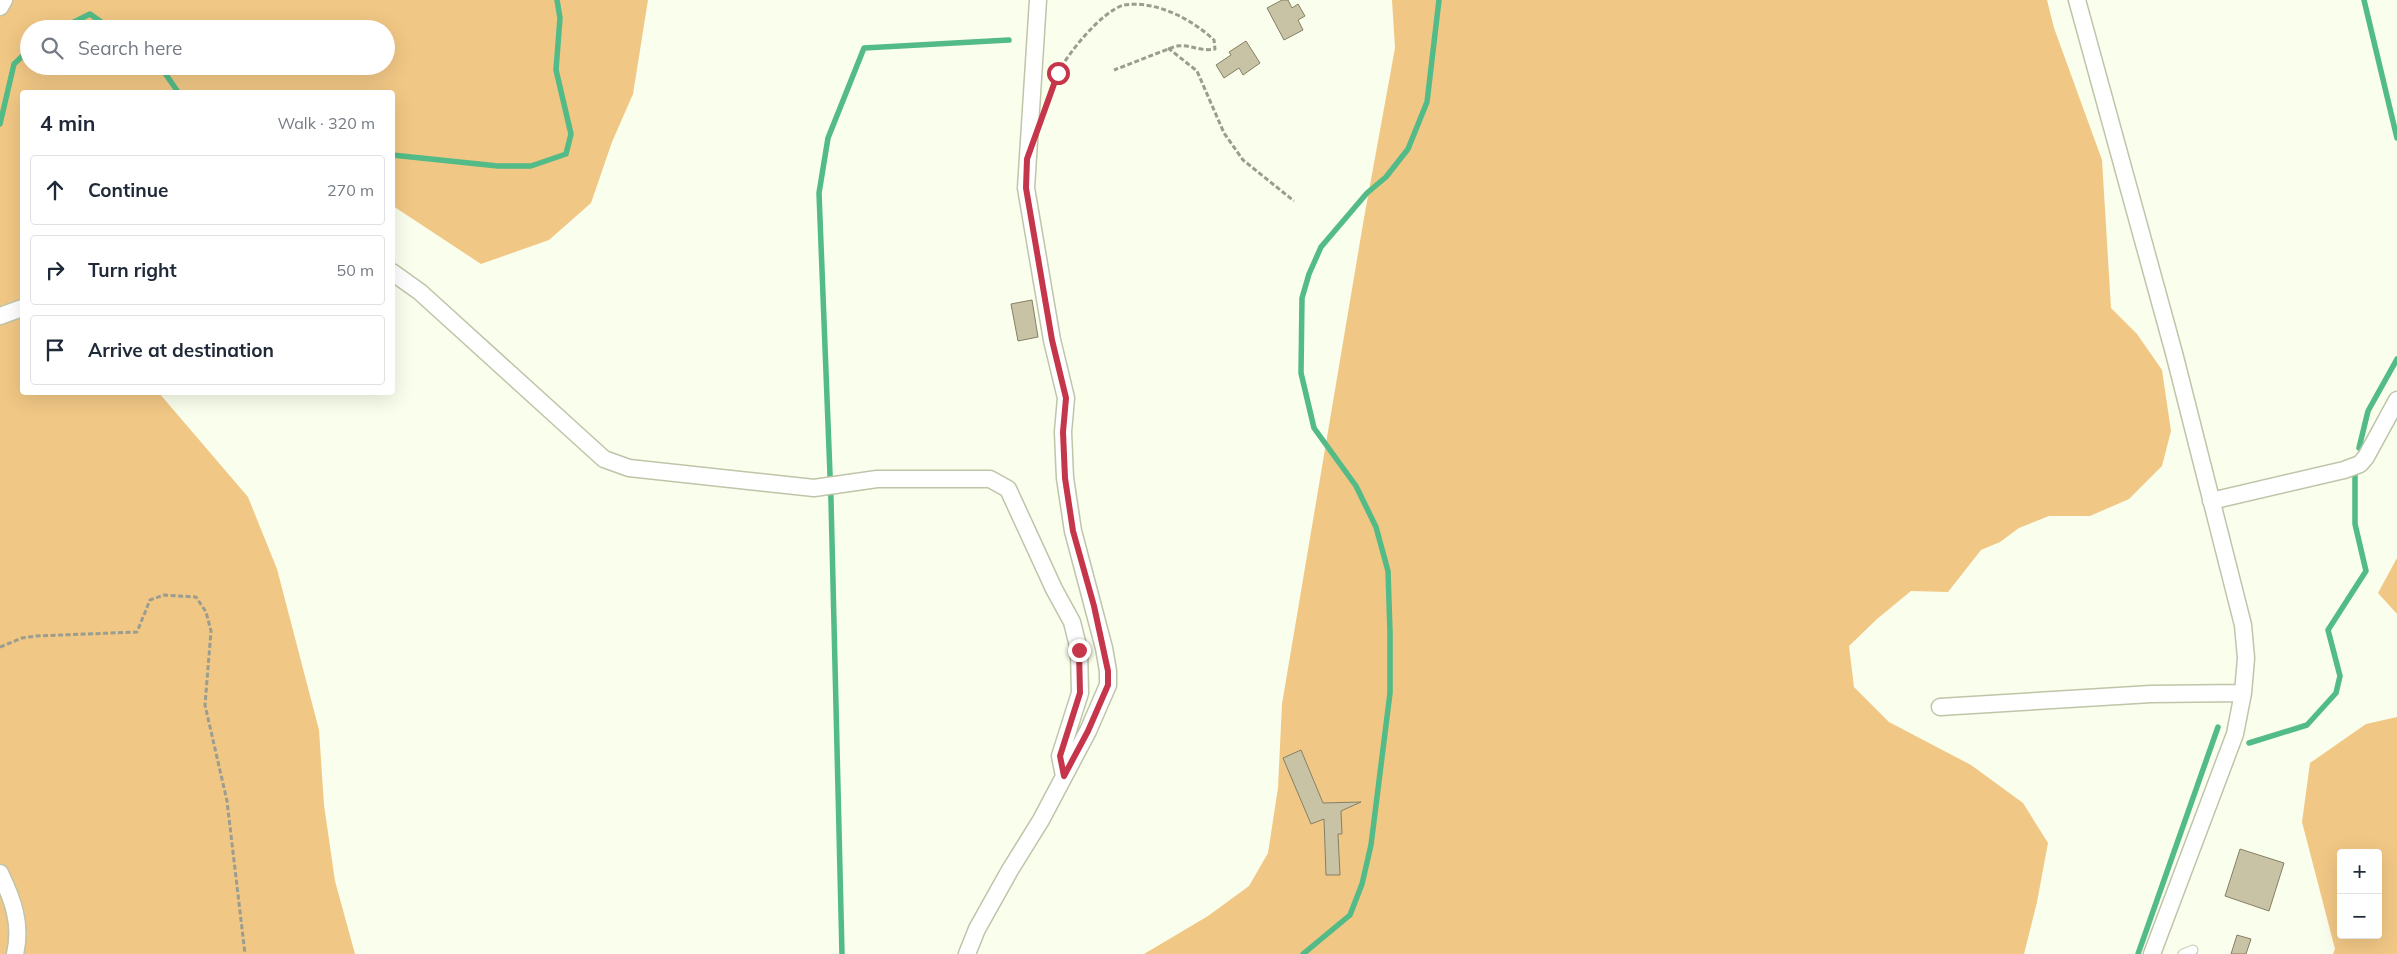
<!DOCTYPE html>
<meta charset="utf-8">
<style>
body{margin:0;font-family:Mulish,sans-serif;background:#f6f6f7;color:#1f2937}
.controls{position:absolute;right:15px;bottom:15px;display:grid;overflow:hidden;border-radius:5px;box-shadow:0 5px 20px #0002}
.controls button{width:45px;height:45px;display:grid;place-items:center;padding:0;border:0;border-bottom:1px solid #e0e1e3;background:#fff;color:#1f2937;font:25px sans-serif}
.stop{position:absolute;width:15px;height:15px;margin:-11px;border:4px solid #c6364b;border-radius:50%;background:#fff}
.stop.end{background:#c6364b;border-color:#fff;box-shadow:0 1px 5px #0008}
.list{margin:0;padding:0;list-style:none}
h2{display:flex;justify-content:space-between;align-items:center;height:65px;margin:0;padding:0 20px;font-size:21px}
h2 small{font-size:16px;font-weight:400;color:#747a83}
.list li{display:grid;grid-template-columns:32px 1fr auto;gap:15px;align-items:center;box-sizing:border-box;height:70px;margin:0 10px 10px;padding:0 10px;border:1px solid #e0e1e3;border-radius:5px}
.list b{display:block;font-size:19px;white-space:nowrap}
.list em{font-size:16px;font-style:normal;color:#747a83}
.icon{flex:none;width:28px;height:28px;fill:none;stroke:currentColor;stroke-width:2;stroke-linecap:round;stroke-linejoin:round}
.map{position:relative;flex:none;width:2397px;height:954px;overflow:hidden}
.search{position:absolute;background:#fff;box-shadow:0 5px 20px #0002;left:20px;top:20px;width:375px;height:55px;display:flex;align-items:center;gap:12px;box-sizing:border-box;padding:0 18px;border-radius:28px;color:#747a83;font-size:19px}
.panel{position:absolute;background:#fff;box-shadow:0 5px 20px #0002;left:20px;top:90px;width:375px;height:305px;border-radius:5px}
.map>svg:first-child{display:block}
.green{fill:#f1c785;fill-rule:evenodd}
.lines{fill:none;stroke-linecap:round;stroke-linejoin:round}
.stream{stroke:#52bb87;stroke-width:5.5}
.building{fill:#c9c3a5;stroke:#858064}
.service-casing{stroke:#bec5a8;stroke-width:11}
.minor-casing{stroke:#bec5a8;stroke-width:19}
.path{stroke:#9a9d8f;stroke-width:3;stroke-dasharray:5 2.5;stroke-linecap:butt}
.service{stroke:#fff;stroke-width:9}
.minor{stroke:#fff;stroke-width:16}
.route{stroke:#c6364b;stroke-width:6}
</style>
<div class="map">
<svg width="2397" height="954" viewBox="0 0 2397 954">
<rect width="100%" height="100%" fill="#fafeec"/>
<path class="green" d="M 0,0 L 648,0 L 633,94 L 612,142 L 591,203 L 549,240 L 481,264 L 393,206 L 392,92 L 22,92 L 22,392 L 159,393 L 248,497 L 277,569 L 319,730 L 324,805 L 335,881 L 355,954 L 0,954 ZM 29,29 L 386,29 L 386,66 L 29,66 Z
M 1392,0 L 2047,0 L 2054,28 L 2102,160 L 2111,308 L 2137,334 L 2162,370 L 2171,431 L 2162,466 L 2129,499 L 2090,516 L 2049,516 L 2019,528 L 2000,542 L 1981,550 L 1948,592 L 1911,591 L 1877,619 L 1849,646 L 1854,687 L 1889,722 L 1971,765 L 2023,803 L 2048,843 L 2037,902 L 2024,954 L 1144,954 L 1208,916 L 1249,886 L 1268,853 L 1278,788 L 1282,704 L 1364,218 L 1395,48 Z
M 2397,558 L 2397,614 L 2378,593 Z
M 2397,717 L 2397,954 L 2333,954 L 2335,949 L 2302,822 L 2310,763 L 2366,724 ZM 2341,853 L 2378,853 L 2378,935 L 2341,935 Z"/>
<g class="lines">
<path class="stream" d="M 2364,0 L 2397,138
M 60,29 L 90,14 L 111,29
M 160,66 L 178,92
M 0,124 L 14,64 L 29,50
M 392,155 L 498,166 L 531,166 L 566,154 L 571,134 L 556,70 L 560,18 L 557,0
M 2359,448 L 2368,411 L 2397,359
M 2249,743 L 2307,725 L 2336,693 L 2340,676 L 2328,630 L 2366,571 L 2355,524 L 2355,476
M 842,954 L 831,500 L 819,193 L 828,138 L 864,48 L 1009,40
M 1303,954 L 1350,915 L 1362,884 L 1371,845 L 1390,693 L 1390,632 L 1388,571 L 1376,527 L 1356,486 L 1314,428 L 1301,373 L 1302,298 L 1309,274 L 1321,247 L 1367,193 L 1386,177 L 1408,149 L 1427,102 L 1439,0
M 2138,954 L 2218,727"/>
</g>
<path class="building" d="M 1282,0 L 1288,0 L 1292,8 L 1298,4 L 1305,16 L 1298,20 L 1303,30 L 1284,40 L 1267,8 Z
M 1246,41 L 1260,63 L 1243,75 L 1239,68 L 1224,78 L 1216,65 L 1231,55 L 1229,52 Z
M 1032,300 L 1038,337 L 1018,341 L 1011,304 Z
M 1301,750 L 1323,803 L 1361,802 L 1341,811 L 1342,834 L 1338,834 L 1340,875 L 1326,875 L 1324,819 L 1311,824 L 1283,758 Z
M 2240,849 L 2284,863 L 2269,911 L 2225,896 Z
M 2237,935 L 2251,939 L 2246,954 L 2231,954 Z"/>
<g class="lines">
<defs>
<path id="service" d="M 2183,954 L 2193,950"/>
<path id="minor" d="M 2077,0 L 2174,353 L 2243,625 L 2246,658 L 2243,693 L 2235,734 L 2152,954
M 0,7 L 4,0
M 392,272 L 420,292 L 604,459 L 629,468 L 814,488 L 877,479 L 990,479 L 1008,489 L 1054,589 L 1072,622 L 1079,650 L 1080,693 L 1060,756 L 1064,776
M 0,316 L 22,308
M 2211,501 L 2344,470 L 2360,464 L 2366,457 L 2397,400
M 1940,707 L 2151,694 L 2243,693
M 0,873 C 13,900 22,924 15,954
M 967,954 L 977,929 L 1010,870 L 1041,820 L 1088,731 L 1108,685 L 1108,671 L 1104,648 L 1073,531 L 1065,478 L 1063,432 L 1066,398 L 1052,340 L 1026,188 L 1038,0"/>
</defs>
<use href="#service" class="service-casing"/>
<use href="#minor" class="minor-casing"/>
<path class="path" d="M 1168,48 L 1197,71 L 1224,133 L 1243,160 L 1294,201
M 1050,95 C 1052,88 1054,80 1058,73 C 1068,53 1102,11 1124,5 C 1155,0 1192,19 1214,40 L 1215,49 C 1200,52 1191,44 1176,46 L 1114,70
M 0,647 L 22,638 L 36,636 L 137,632 L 150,600 L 164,595 L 196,597 L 206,612 L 211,631 L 205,705 L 227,801 L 245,954"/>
<use href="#service" class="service"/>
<use href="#minor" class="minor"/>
</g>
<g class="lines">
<path class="route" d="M 1058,73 L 1027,159 L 1026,188 L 1052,340 L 1066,398 L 1063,432 L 1065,478 L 1073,531 L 1094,606 L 1108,671 L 1108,685 L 1088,731 L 1064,776 L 1060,756 L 1080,693 L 1079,650"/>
</g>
</svg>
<div class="controls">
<button>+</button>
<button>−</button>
</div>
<div class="stop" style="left:1058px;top:73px"></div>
<div class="stop end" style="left:1079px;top:650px"></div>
<div class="search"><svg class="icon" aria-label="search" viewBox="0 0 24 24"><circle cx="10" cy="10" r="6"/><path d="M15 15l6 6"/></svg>Search here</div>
<section class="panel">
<h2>4 min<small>Walk · 320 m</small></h2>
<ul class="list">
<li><svg class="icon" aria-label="ahead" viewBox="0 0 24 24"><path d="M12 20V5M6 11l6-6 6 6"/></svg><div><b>Continue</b></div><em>270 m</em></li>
<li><svg class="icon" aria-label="right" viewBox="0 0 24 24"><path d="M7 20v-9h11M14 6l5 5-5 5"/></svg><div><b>Turn right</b></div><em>50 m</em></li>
<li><svg class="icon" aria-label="arrive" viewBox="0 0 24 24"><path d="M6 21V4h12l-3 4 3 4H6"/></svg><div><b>Arrive at destination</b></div></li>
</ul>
</section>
</div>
